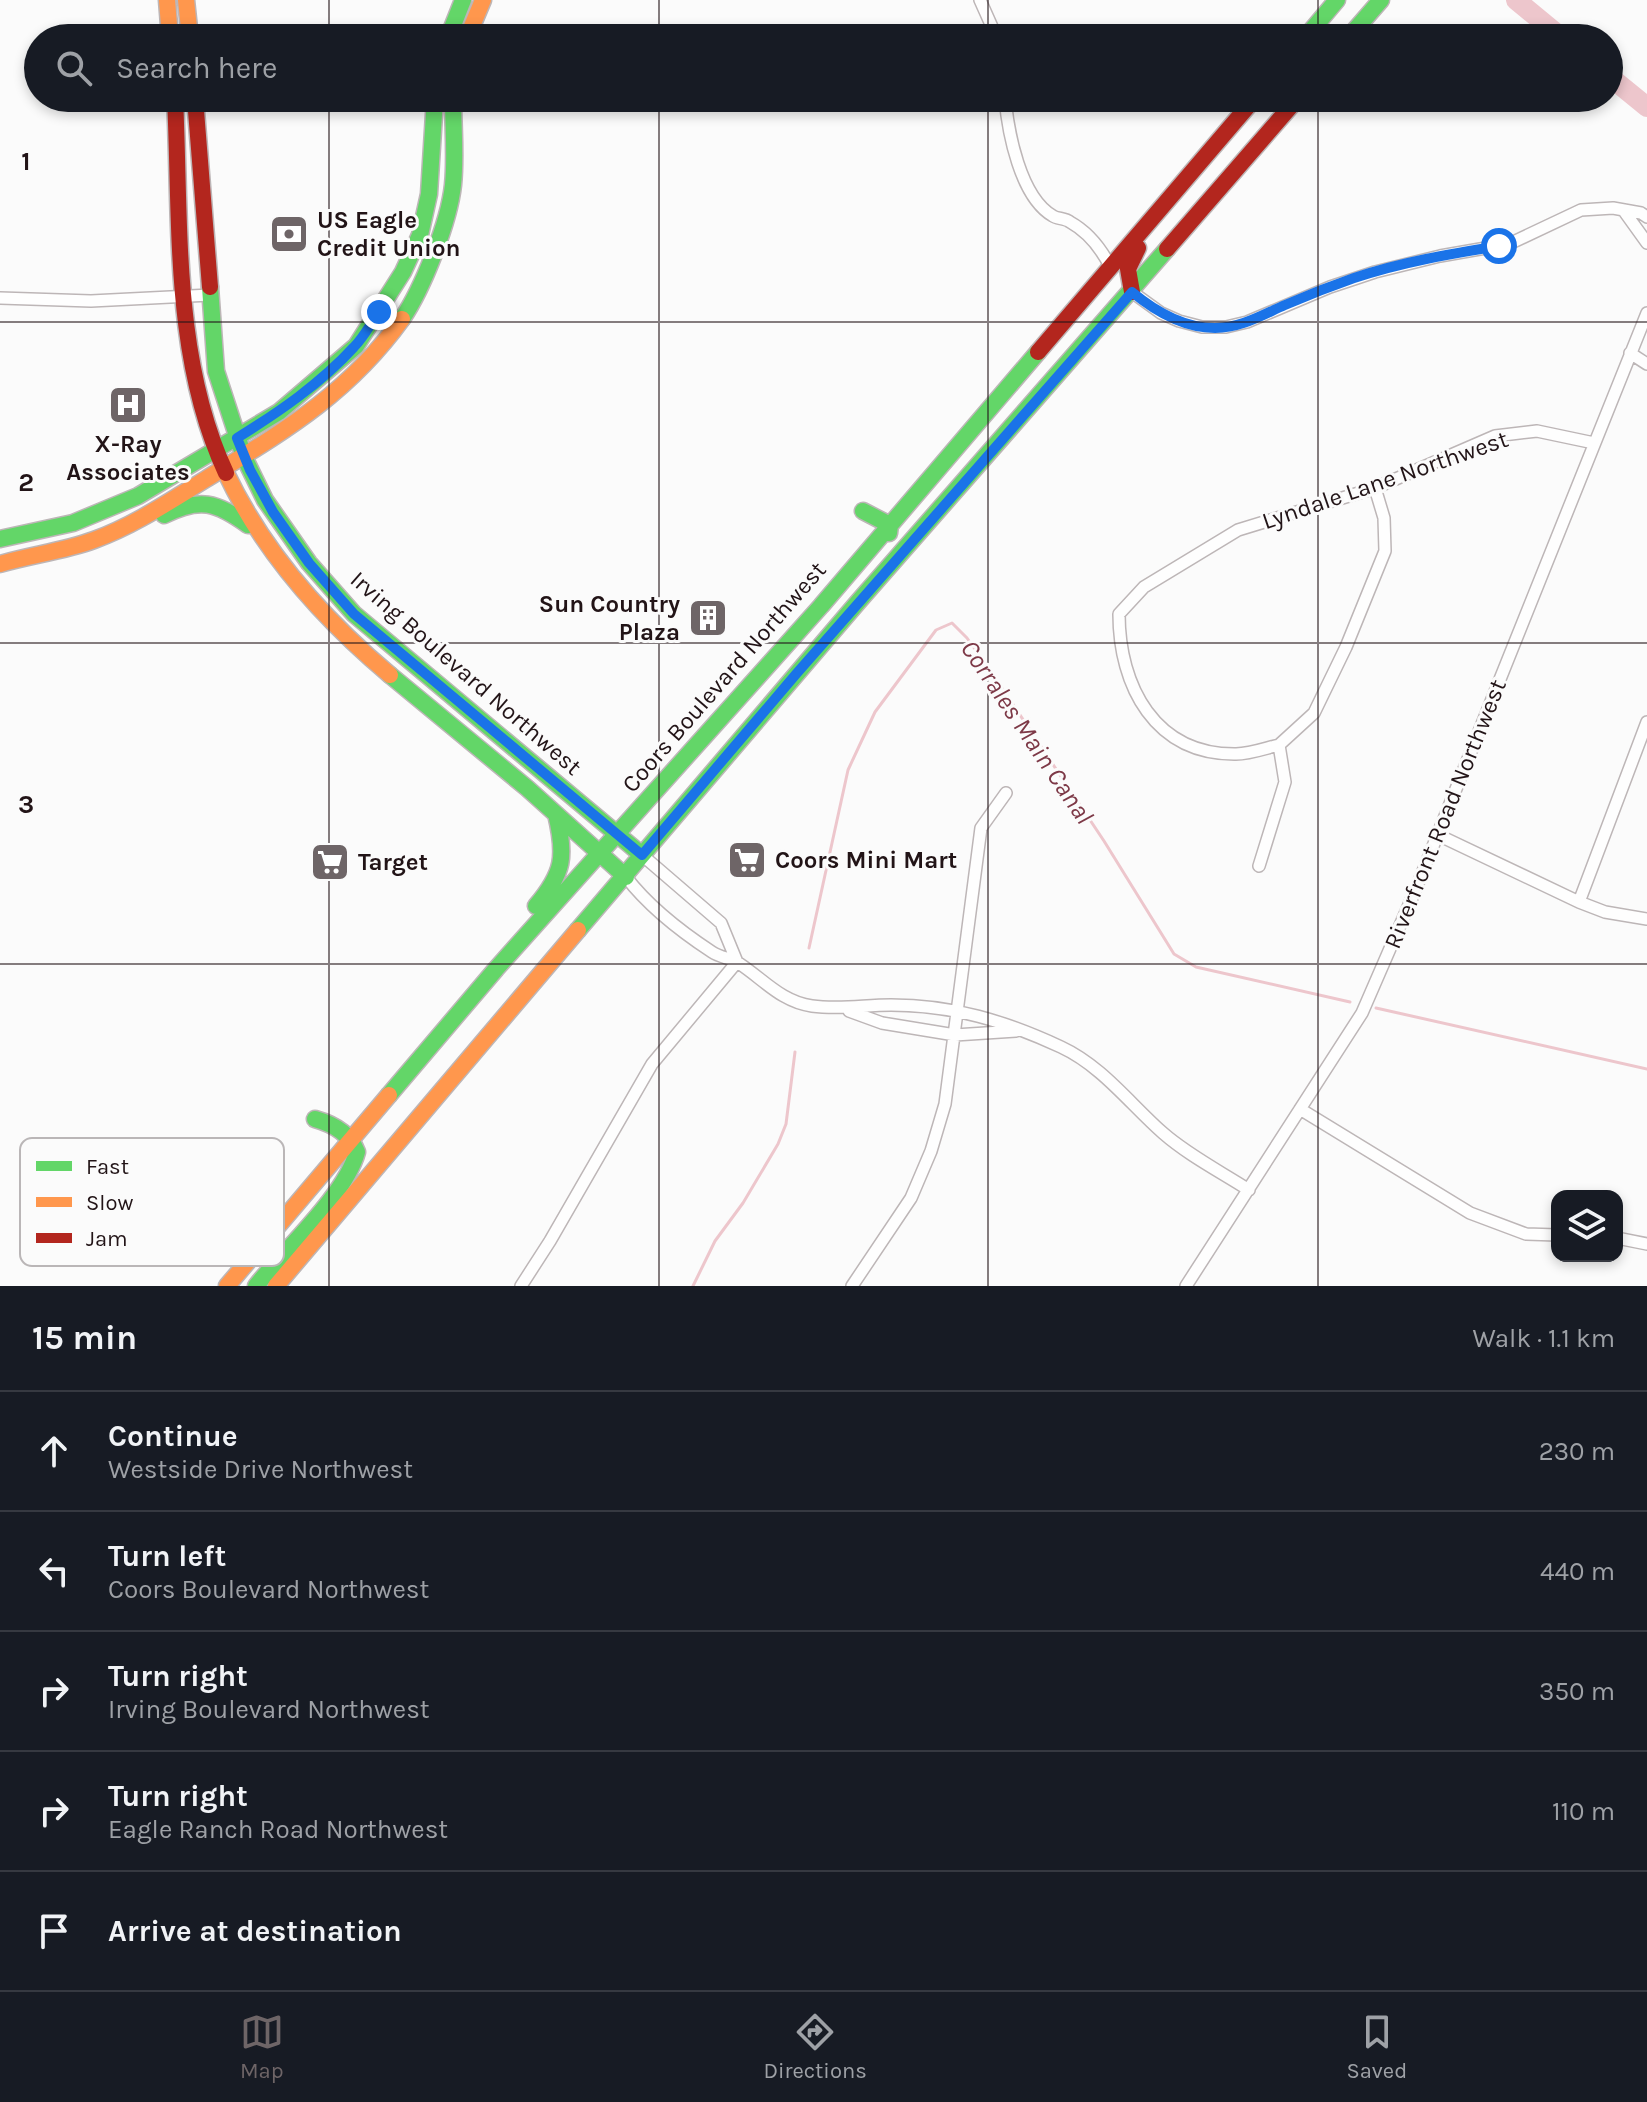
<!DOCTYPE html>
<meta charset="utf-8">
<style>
body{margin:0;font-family:Karla,sans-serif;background:#20242c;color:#f1f3f6}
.controls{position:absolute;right:24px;bottom:24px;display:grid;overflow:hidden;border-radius:16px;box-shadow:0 4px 12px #0003}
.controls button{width:72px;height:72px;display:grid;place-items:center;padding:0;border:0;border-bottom:2px solid #363941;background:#171b24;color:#f1f3f6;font:40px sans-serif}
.stop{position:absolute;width:24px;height:24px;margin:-18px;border:6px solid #1a73e8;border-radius:50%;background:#fff}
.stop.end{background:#1a73e8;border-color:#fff;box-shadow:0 2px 8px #0008}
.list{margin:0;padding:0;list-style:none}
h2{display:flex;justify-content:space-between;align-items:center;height:104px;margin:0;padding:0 32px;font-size:34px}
h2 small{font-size:26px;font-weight:400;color:#9ea1a6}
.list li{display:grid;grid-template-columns:52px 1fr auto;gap:24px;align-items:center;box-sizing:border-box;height:120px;padding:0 32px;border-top:2px solid #363941}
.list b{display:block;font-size:30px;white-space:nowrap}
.list p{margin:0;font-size:26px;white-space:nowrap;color:#9ea1a6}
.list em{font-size:26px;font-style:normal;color:#9ea1a6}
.icon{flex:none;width:44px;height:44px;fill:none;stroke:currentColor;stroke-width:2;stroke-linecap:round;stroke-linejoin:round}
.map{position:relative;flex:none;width:1647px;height:1286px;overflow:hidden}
.search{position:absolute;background:#171b24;box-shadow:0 4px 12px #0003;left:24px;right:24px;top:24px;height:88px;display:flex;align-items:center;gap:20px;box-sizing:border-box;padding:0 28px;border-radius:44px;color:#9ea1a6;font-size:30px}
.sheet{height:704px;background:#171b24}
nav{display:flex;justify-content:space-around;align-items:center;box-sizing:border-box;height:112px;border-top:2px solid #363941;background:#171b24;font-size:22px;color:#9ea1a6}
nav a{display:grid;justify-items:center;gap:4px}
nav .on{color:#6e6567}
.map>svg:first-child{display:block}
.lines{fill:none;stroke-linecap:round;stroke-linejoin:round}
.stream{stroke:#edc6cc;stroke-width:3}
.river{stroke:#edc6cc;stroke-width:20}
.street-casing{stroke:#bdb6b7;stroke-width:14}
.fast-casing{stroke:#bdb6b7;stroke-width:19}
.slow-casing{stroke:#bdb6b7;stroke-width:19}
.jam-casing{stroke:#bdb6b7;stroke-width:19}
.street{stroke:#fefefe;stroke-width:11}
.fast{stroke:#63d668;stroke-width:16}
.slow{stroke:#ff974d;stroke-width:16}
.jam{stroke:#b3261e;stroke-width:16}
.route{stroke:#1a73e8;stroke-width:10}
.grid{fill:none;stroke:#221417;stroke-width:2;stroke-opacity:0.55}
.labels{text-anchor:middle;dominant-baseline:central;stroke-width:6;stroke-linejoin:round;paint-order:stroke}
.poi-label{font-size:24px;font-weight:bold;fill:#221417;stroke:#fbfbfb;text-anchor:start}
.street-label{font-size:24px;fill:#221417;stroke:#fbfbfb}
.water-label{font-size:26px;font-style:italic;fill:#7d3947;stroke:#fbfbfb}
.key{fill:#fbfbfb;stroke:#bab6b7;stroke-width:2}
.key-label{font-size:22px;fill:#221417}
.grid-label{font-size:26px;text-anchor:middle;font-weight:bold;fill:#221417;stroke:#fbfbfb;stroke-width:6;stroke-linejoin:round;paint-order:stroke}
</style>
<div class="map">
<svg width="1647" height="1286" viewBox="0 0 1647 1286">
<rect width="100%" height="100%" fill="#fbfbfb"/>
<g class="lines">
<path class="stream" d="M 809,948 L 848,770 L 875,712 L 936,630 L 952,623 L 967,638 L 992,673 L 1104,841 L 1174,954 L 1196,967 L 1350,1002
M 1376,1008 L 1647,1069
M 693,1286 L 715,1241 L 743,1203 L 778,1144 L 786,1124 L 795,1052"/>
<path class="river" d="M 1516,0 L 1562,38
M 1609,76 L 1647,107"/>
<defs>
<path id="street" d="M 980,0 L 997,38
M 1005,98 C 1008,132 1020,197 1053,216 C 1057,219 1065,218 1070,222 C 1088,232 1102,250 1111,268
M 1624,211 L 1647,243
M 1132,292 L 1161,313 L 1179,321 L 1202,327 L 1226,327 L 1247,322 L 1330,287 L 1375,272 L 1440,256 L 1509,244 L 1581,210 L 1613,208 L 1641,213 L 1647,217
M 0,298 L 91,301 L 210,295
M 1630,353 L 1647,364
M 1279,745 C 1266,748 1250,754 1236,754 C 1155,755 1119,686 1119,614 L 1144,587 L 1238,530 L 1375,488 L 1495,436 L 1537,431 L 1594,443
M 1438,835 L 1579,902 L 1605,912 L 1647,919
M 642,855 L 721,923 L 737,962
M 1259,866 L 1285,782 L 1279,745 L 1314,713 L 1346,647 L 1385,551 L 1384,518 L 1375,488
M 626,877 C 649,907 680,931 712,952 C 721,958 732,958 740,964 C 764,980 782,1002 812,1006 C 840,1010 864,1005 891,1005 C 953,1005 1005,1021 1061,1047 C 1102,1066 1130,1104 1163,1133 C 1188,1155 1221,1172 1249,1190
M 1579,902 L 1647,722
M 849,1011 L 882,1023 L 955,1035 L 1016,1031
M 1300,1109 L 1470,1213 L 1526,1234 L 1557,1235
M 1617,1238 L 1647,1244
M 521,1286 L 550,1241 L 652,1064 L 737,962
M 852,1286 L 911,1198 L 931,1151 L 945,1104 L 981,828 L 1006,793
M 1186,1286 L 1362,1013 L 1415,891 L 1647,313"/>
<path id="fast" d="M 448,38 L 463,0
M 1305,38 L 1337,0
M 1348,38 L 1381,0
M 210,287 L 216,371 L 244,457 L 265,500 L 309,563 L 354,614 L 642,855
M 402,319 C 423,288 449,222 453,185 C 456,156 453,127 453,98
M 863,511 L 890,525 L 889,533
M 164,515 C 200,497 216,502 248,525
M 0,539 L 73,523 L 138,496 L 279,412 L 356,346 L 403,272 L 420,235 L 429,194 L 435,98
M 390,675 L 527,788 L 626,877
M 536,906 C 564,873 566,856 556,814
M 578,930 L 858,602 L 1167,249
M 389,1095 L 496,969 L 821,606 L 1038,352
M 256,1286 C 285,1249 345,1196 357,1152 C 350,1134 333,1124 315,1119"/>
<path id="slow" d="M 167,0 L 170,38
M 186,0 L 190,38
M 467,38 L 483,0
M 226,473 C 264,553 322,618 390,675
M 0,564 C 31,555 64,551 94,540 C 135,525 170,501 206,479 C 284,431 347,395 402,319
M 227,1286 L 389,1095
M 276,1286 L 578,930"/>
<path id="jam" d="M 175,98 C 181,222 172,357 226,473
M 195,98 L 210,287
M 1167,249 L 1298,98
M 1132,292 L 1128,269 L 1138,248
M 1038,352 L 1255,98"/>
</defs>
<use href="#street" class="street-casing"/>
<use href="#fast" class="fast-casing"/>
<use href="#slow" class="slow-casing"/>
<use href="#jam" class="jam-casing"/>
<use href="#street" class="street"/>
<use href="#fast" class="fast"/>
<use href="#slow" class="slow"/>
<use href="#jam" class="jam"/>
</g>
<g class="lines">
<path class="route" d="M 379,312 C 371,323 364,337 354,347 C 320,384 279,412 237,438 L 250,470 L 273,512 L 309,563 L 354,614 L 642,855 L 797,673 L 1132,292 C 1156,312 1183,328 1215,328 C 1241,328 1262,315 1285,305 C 1308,295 1331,286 1354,278 C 1402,262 1450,254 1499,246"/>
</g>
<path class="grid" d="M 329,0 L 329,38M 659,0 L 659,38M 988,0 L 988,38M 1318,0 L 1318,38M 329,98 L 329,1286M 659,98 L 659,1286M 988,98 L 988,1286M 1318,98 L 1318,1286M 0,322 L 1647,322M 0,643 L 1647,643M 0,964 L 1647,964"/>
<defs>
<symbol id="bank-square" viewBox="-11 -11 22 22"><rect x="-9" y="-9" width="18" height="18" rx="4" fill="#6e6567" stroke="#fbfbfb"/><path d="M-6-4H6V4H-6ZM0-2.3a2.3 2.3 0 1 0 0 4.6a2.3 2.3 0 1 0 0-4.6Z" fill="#fff"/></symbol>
<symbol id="hospital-square" viewBox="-11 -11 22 22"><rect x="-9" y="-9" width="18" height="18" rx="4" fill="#6e6567" stroke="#fbfbfb"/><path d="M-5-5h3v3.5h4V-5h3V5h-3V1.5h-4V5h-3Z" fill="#fff"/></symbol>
<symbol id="building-square" viewBox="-11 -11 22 22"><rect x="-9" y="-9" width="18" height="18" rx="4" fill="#6e6567" stroke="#fbfbfb"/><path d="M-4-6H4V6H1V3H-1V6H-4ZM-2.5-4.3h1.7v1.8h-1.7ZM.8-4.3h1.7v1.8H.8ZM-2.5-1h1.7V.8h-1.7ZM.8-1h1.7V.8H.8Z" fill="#fff"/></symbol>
<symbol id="supermarket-square" viewBox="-11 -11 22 22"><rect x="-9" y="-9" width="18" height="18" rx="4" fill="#6e6567" stroke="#fbfbfb"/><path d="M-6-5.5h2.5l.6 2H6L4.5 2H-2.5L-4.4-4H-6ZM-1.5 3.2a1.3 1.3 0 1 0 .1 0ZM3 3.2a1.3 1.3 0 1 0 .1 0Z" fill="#fff"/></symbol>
</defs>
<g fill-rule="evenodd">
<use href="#bank-square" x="267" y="212" width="44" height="44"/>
<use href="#hospital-square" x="106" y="383" width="44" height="44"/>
<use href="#building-square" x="686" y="596" width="44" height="44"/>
<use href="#supermarket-square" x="725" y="838" width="44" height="44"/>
<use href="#supermarket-square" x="308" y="840" width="44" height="44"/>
</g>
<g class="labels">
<g class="poi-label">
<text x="317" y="220">US Eagle<tspan x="317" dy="28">Credit Union</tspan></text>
<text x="128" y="444" text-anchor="middle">X-Ray<tspan x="128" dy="28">Associates</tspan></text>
<text x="680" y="604" text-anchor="end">Sun Country<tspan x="680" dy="28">Plaza</tspan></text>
<text x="775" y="860">Coors Mini Mart</text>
<text x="358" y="862">Target</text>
</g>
<g class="street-label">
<text transform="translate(1385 480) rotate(-19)">Lyndale Lane Northwest</text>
<text transform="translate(466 673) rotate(41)">Irving Boulevard Northwest</text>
<text transform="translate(724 677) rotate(-49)">Coors Boulevard Northwest</text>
<text transform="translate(1445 814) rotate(-68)">Riverfront Road Northwest</text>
</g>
<g class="water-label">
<text transform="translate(1027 732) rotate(56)">Corrales Main Canal</text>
</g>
</g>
<rect x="20" y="1138" width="264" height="128" rx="12" class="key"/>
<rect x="36" y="1161" width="36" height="10" fill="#63d668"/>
<rect x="36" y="1197" width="36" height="10" fill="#ff974d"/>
<rect x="36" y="1233" width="36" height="10" fill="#b3261e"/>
<g class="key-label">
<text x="86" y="1174">Fast</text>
<text x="86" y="1210">Slow</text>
<text x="86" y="1246">Jam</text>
</g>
<g class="grid-label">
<text x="26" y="170">1</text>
<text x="26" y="491">2</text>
<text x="26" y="813">3</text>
</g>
</svg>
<div class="controls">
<button><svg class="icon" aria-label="layers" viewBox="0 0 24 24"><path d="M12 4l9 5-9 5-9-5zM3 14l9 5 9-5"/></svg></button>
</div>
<div class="stop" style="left:1499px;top:246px"></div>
<div class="stop end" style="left:379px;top:312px"></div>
<div class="search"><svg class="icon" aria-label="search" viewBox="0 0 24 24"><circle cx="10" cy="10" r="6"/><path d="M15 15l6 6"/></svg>Search here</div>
</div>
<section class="sheet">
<h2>15 min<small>Walk · 1.1 km</small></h2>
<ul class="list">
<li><svg class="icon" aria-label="ahead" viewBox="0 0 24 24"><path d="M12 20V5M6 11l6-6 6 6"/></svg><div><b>Continue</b><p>Westside Drive Northwest</p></div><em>230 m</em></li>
<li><svg class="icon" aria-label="left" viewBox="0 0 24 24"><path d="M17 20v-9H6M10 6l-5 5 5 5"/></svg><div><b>Turn left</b><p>Coors Boulevard Northwest</p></div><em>440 m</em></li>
<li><svg class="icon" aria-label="right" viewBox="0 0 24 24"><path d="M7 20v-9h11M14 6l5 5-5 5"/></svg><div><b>Turn right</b><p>Irving Boulevard Northwest</p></div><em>350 m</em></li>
<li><svg class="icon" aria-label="right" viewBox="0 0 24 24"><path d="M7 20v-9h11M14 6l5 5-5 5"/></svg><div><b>Turn right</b><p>Eagle Ranch Road Northwest</p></div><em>110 m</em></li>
<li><svg class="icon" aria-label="arrive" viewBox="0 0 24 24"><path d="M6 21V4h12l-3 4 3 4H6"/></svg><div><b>Arrive at destination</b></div></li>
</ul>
</section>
<nav>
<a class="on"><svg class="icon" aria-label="map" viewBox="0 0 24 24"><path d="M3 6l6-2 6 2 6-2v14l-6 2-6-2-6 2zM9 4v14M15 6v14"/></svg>Map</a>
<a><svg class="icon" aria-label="directions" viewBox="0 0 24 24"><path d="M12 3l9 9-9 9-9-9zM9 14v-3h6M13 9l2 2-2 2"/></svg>Directions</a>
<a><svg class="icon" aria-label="saved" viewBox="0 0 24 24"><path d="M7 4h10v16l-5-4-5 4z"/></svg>Saved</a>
</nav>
